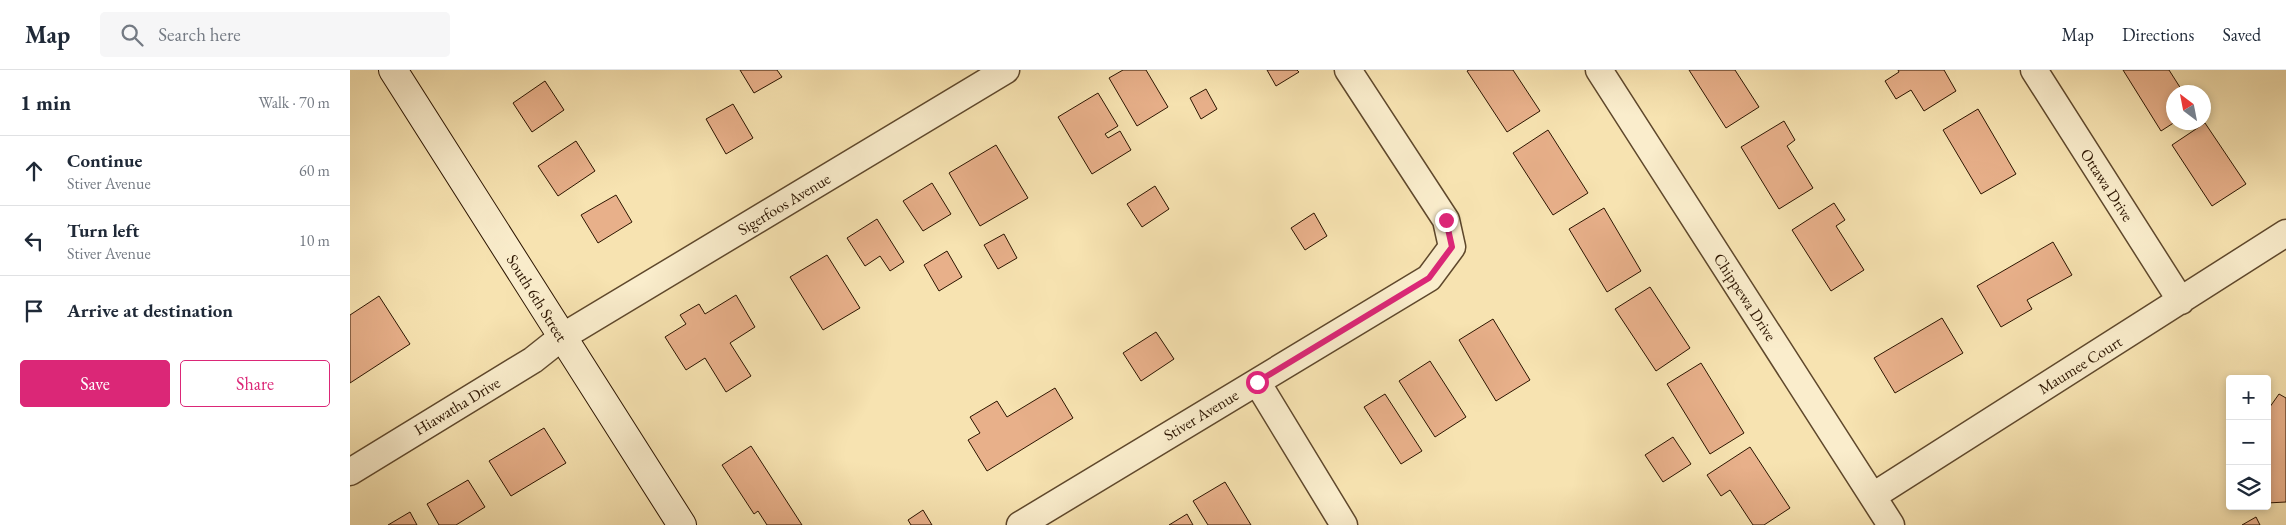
<!DOCTYPE html>
<meta charset="utf-8">
<style>
body{margin:0;font-family:"EB Garamond",serif;background:#f6f6f7;color:#1f2937}
.controls{position:absolute;right:15px;bottom:15px;display:grid;overflow:hidden;border-radius:5px;box-shadow:0 2px 8px #0003}
.controls button{width:45px;height:45px;display:grid;place-items:center;padding:0;border:0;border-bottom:1px solid #e0e1e3;background:#fff;color:#1f2937;font:25px sans-serif}
.compass{position:absolute;left:1816px;top:15px;width:45px;height:45px;border-radius:50%;background:#fff;box-shadow:0 2px 8px #0003;rotate:328deg}
.stop{position:absolute;width:15px;height:15px;margin:-11px;border:4px solid #db2777;border-radius:50%;background:#fff}
.stop.end{background:#db2777;border-color:#fff;box-shadow:0 1px 5px #0008}
.list{margin:0;padding:0;list-style:none}
h2{display:flex;justify-content:space-between;align-items:center;height:65px;margin:0;padding:0 20px;font-size:21px}
h2 small{font-size:16px;font-weight:400;color:#747a83}
.list li{display:grid;grid-template-columns:32px 1fr auto;gap:15px;align-items:center;box-sizing:border-box;height:70px;padding:0 20px;border-top:1px solid #e0e1e3}
.list b{display:block;font-size:19px;white-space:nowrap}
.list p{margin:0;font-size:16px;white-space:nowrap;color:#747a83}
.list em{font-size:16px;font-style:normal;color:#747a83}
.actions{display:flex;gap:10px;padding:15px 20px}
.actions a{flex:1;padding:11px 0;border:1px solid #db2777;border-radius:5px;text-align:center;font-size:18px;color:#db2777}
.actions .main{background:#db2777;color:#fff}
.icon{flex:none;width:28px;height:28px;fill:none;stroke:currentColor;stroke-width:2;stroke-linecap:round;stroke-linejoin:round}
.map{position:relative;flex:none;width:1936px;height:455px;overflow:hidden}
header{display:flex;align-items:center;gap:30px;box-sizing:border-box;height:70px;padding:0 25px;background:#fff;border-bottom:1px solid #e0e1e3}
header strong{font-size:24px}
nav{display:flex;gap:28px;margin-inline-start:auto;font-size:18px}
.search{width:350px;height:45px;background:#f6f6f7;display:flex;align-items:center;gap:12px;box-sizing:border-box;padding:0 18px;border-radius:5px;color:#747a83;font-size:19px}
main{display:flex}
aside{flex:1;background:#fff}
.map>svg:first-child{display:block}
.building{fill:#e8b08a;stroke:#2c1500}
.lines{fill:none;stroke-linecap:round;stroke-linejoin:round}
.street-casing{stroke:#5f482c;stroke-width:29}
.secondary-casing{stroke:#2c1500;stroke-width:30}
.street{stroke:#faedcc;stroke-width:26}
.secondary{stroke:#faedcc;stroke-width:28}
.route{stroke:#db2777;stroke-width:6}
.labels{text-anchor:middle;dominant-baseline:central;stroke-width:4.5;stroke-linejoin:round;paint-order:stroke}
.street-label{font-size:16px;fill:#2c1500;stroke:#faedcc}
</style>
<header>
<strong>Map</strong>
<div class="search"><svg class="icon" aria-label="search" viewBox="0 0 24 24"><circle cx="10" cy="10" r="6"/><path d="M15 15l6 6"/></svg>Search here</div>
<nav><a>Map</a><a>Directions</a><a>Saved</a></nav>
</header>
<main>
<aside>
<h2>1 min<small>Walk · 70 m</small></h2>
<ul class="list">
<li><svg class="icon" aria-label="ahead" viewBox="0 0 24 24"><path d="M12 20V5M6 11l6-6 6 6"/></svg><div><b>Continue</b><p>Stiver Avenue</p></div><em>60 m</em></li>
<li><svg class="icon" aria-label="left" viewBox="0 0 24 24"><path d="M17 20v-9H6M10 6l-5 5 5 5"/></svg><div><b>Turn left</b><p>Stiver Avenue</p></div><em>10 m</em></li>
<li><svg class="icon" aria-label="arrive" viewBox="0 0 24 24"><path d="M6 21V4h12l-3 4 3 4H6"/></svg><div><b>Arrive at destination</b></div></li>
</ul>
<div class="actions"><a class="main">Save</a><a>Share</a></div>
</aside>
<div class="map">
<svg width="1936" height="455" viewBox="0 0 1936 455">
<rect width="100%" height="100%" fill="#f7e3b1"/>
<filter id="stains"><feTurbulence type="fractalNoise" baseFrequency=".004" numOctaves="4"/><feColorMatrix values="0 0 0 0 .2 0 0 0 0 .09 0 0 0 0 .02 0 0 0 .5 -.17"/></filter>
<radialGradient id="worn" r=".72"><stop offset=".6" stop-color="#630" stop-opacity="0"/><stop offset="1" stop-color="#630" stop-opacity=".3"/></radialGradient>
<path class="building" d="M 390,0 L 427,0 L 432,7 L 404,23 Z
M 773,0 L 796,0 L 818,37 L 787,56 L 759,8 Z
M 917,0 L 947,0 L 949,2 L 926,16 Z
M 1119,0 L 1163,0 L 1190,41 L 1157,62 L 1117,1 Z
M 1339,0 L 1385,0 L 1409,37 L 1376,58 Z
M 1548,0 L 1594,0 L 1606,21 L 1574,41 L 1561,20 L 1546,29 L 1535,11 L 1549,2 Z
M 1773,0 L 1819,0 L 1833,22 L 1824,22 L 1825,52 L 1811,61 Z
M 195,11 L 214,40 L 182,62 L 163,33 Z
M 856,19 L 867,39 L 851,49 L 840,28 Z
M 748,23 L 768,56 L 755,64 L 758,68 L 770,61 L 781,80 L 742,104 L 708,47 Z
M 383,34 L 403,68 L 376,84 L 356,49 Z
M 1628,39 L 1666,104 L 1631,124 L 1593,60 Z
M 1434,51 L 1445,70 L 1437,76 L 1463,118 L 1429,139 L 1391,77 Z
M 1855,53 L 1896,114 L 1862,136 L 1822,75 Z
M 1198,60 L 1238,123 L 1203,145 L 1163,83 Z
M 226,71 L 245,101 L 208,126 L 188,96 Z
M 646,75 L 678,128 L 630,156 L 599,103 Z
M 582,113 L 601,144 L 573,161 L 553,131 Z
M 805,116 L 819,139 L 792,157 L 777,134 Z
M 266,125 L 282,152 L 248,173 L 231,145 Z
M 1484,133 L 1495,150 L 1486,156 L 1514,200 L 1481,221 L 1442,160 Z
M 1254,138 L 1291,201 L 1257,222 L 1219,159 Z
M 964,143 L 977,166 L 955,180 L 941,158 Z
M 527,149 L 554,192 L 540,201 L 530,186 L 515,196 L 497,168 Z
M 654,164 L 667,188 L 648,199 L 634,175 Z
M 1703,172 L 1722,205 L 1677,230 L 1682,239 L 1651,257 L 1627,216 Z
M 597,181 L 612,207 L 589,221 L 574,195 Z
M 477,185 L 510,238 L 473,260 L 440,207 Z
M 1300,217 L 1340,278 L 1306,301 L 1265,239 Z
M 386,225 L 405,257 L 380,273 L 401,306 L 376,322 L 355,288 L 336,300 L 315,267 L 336,254 L 330,245 L 349,234 L 355,244 Z
M 29,226 L 60,274 L 0,313 L 0,245 Z
M 1592,248 L 1613,283 L 1545,323 L 1524,288 Z
M 1143,249 L 1180,310 L 1146,331 L 1109,270 Z
M 806,262 L 824,289 L 791,311 L 773,283 Z
M 1080,291 L 1116,347 L 1085,367 L 1049,311 Z
M 1351,293 L 1394,363 L 1360,384 L 1317,314 Z
M 705,318 L 723,348 L 637,401 L 618,370 L 630,363 L 620,347 L 647,331 L 657,347 Z
M 1035,324 L 1072,381 L 1051,394 L 1014,337 Z
M 1929,324 L 1936,328 L 1936,432 L 1917,433 L 1917,341 Z
M 194,358 L 216,393 L 161,426 L 139,391 Z
M 1323,367 L 1341,394 L 1313,412 L 1295,385 Z
M 401,376 L 452,455 L 417,455 L 408,441 L 404,444 L 372,395 Z
M 1400,377 L 1440,438 L 1414,455 L 1403,455 L 1380,420 L 1371,426 L 1357,405 Z
M 118,410 L 135,437 L 106,455 L 89,455 L 77,434 Z
M 875,412 L 901,455 L 858,455 L 843,431 Z
M 573,440 L 582,455 L 561,455 L 558,450 Z
M 60,442 L 67,455 L 38,455 Z
M 837,444 L 843,455 L 819,455 Z
M 1906,447 L 1910,455 L 1892,455 Z"/>
<g class="lines">
<defs>
<path id="street" d="M 1249,0 L 1541,455
M 1684,0 L 1831,231
M 907,312 L 994,455
M 0,402 L 183,290 L 212,267 L 656,0
M 1523,426 L 1936,163
M 670,455 L 1079,208 L 1102,177 L 1096,150 L 998,0"/>
<path id="secondary" d="M 43,0 L 332,455"/>
</defs>
<use href="#street" class="street-casing"/>
<use href="#secondary" class="secondary-casing"/>
<use href="#street" class="street"/>
<use href="#secondary" class="secondary"/>
</g>
<g class="lines">
<path class="route" d="M 907,312 L 1079,208 L 1102,177 L 1096,150"/>
</g>
<g class="labels">
<g class="street-label">
<text transform="translate(1757 115) rotate(57)">Ottawa Drive</text>
<text transform="translate(434 134) rotate(-31)">Sigerfoos Avenue</text>
<text transform="translate(1395 227) rotate(57)">Chippewa Drive</text>
<text transform="translate(187 228) rotate(58)">South 6th Street</text>
<text transform="translate(1730 295) rotate(-32)">Maumee Court</text>
<text transform="translate(107 336) rotate(-31)">Hiawatha Drive</text>
<text transform="translate(851 345) rotate(-31)">Stiver Avenue</text>
</g>
</g>
<rect width="100%" height="100%" filter="url(#stains)"/>
<rect width="100%" height="100%" fill="url(#worn)"/>
</svg>
<div class="controls">
<button>+</button>
<button>−</button>
<button><svg class="icon" aria-label="layers" viewBox="0 0 24 24"><path d="M12 4l9 5-9 5-9-5zM3 14l9 5 9-5"/></svg></button>
</div>
<svg class="compass" viewBox="-18 -18 36 36"><path d="M0-13l5 13h-10z" fill="#e53935"/><path d="M0 13l5-13h-10z" fill="#747a83"/></svg>
<div class="stop" style="left:907px;top:312px"></div>
<div class="stop end" style="left:1096px;top:150px"></div>
</div>
</main>
